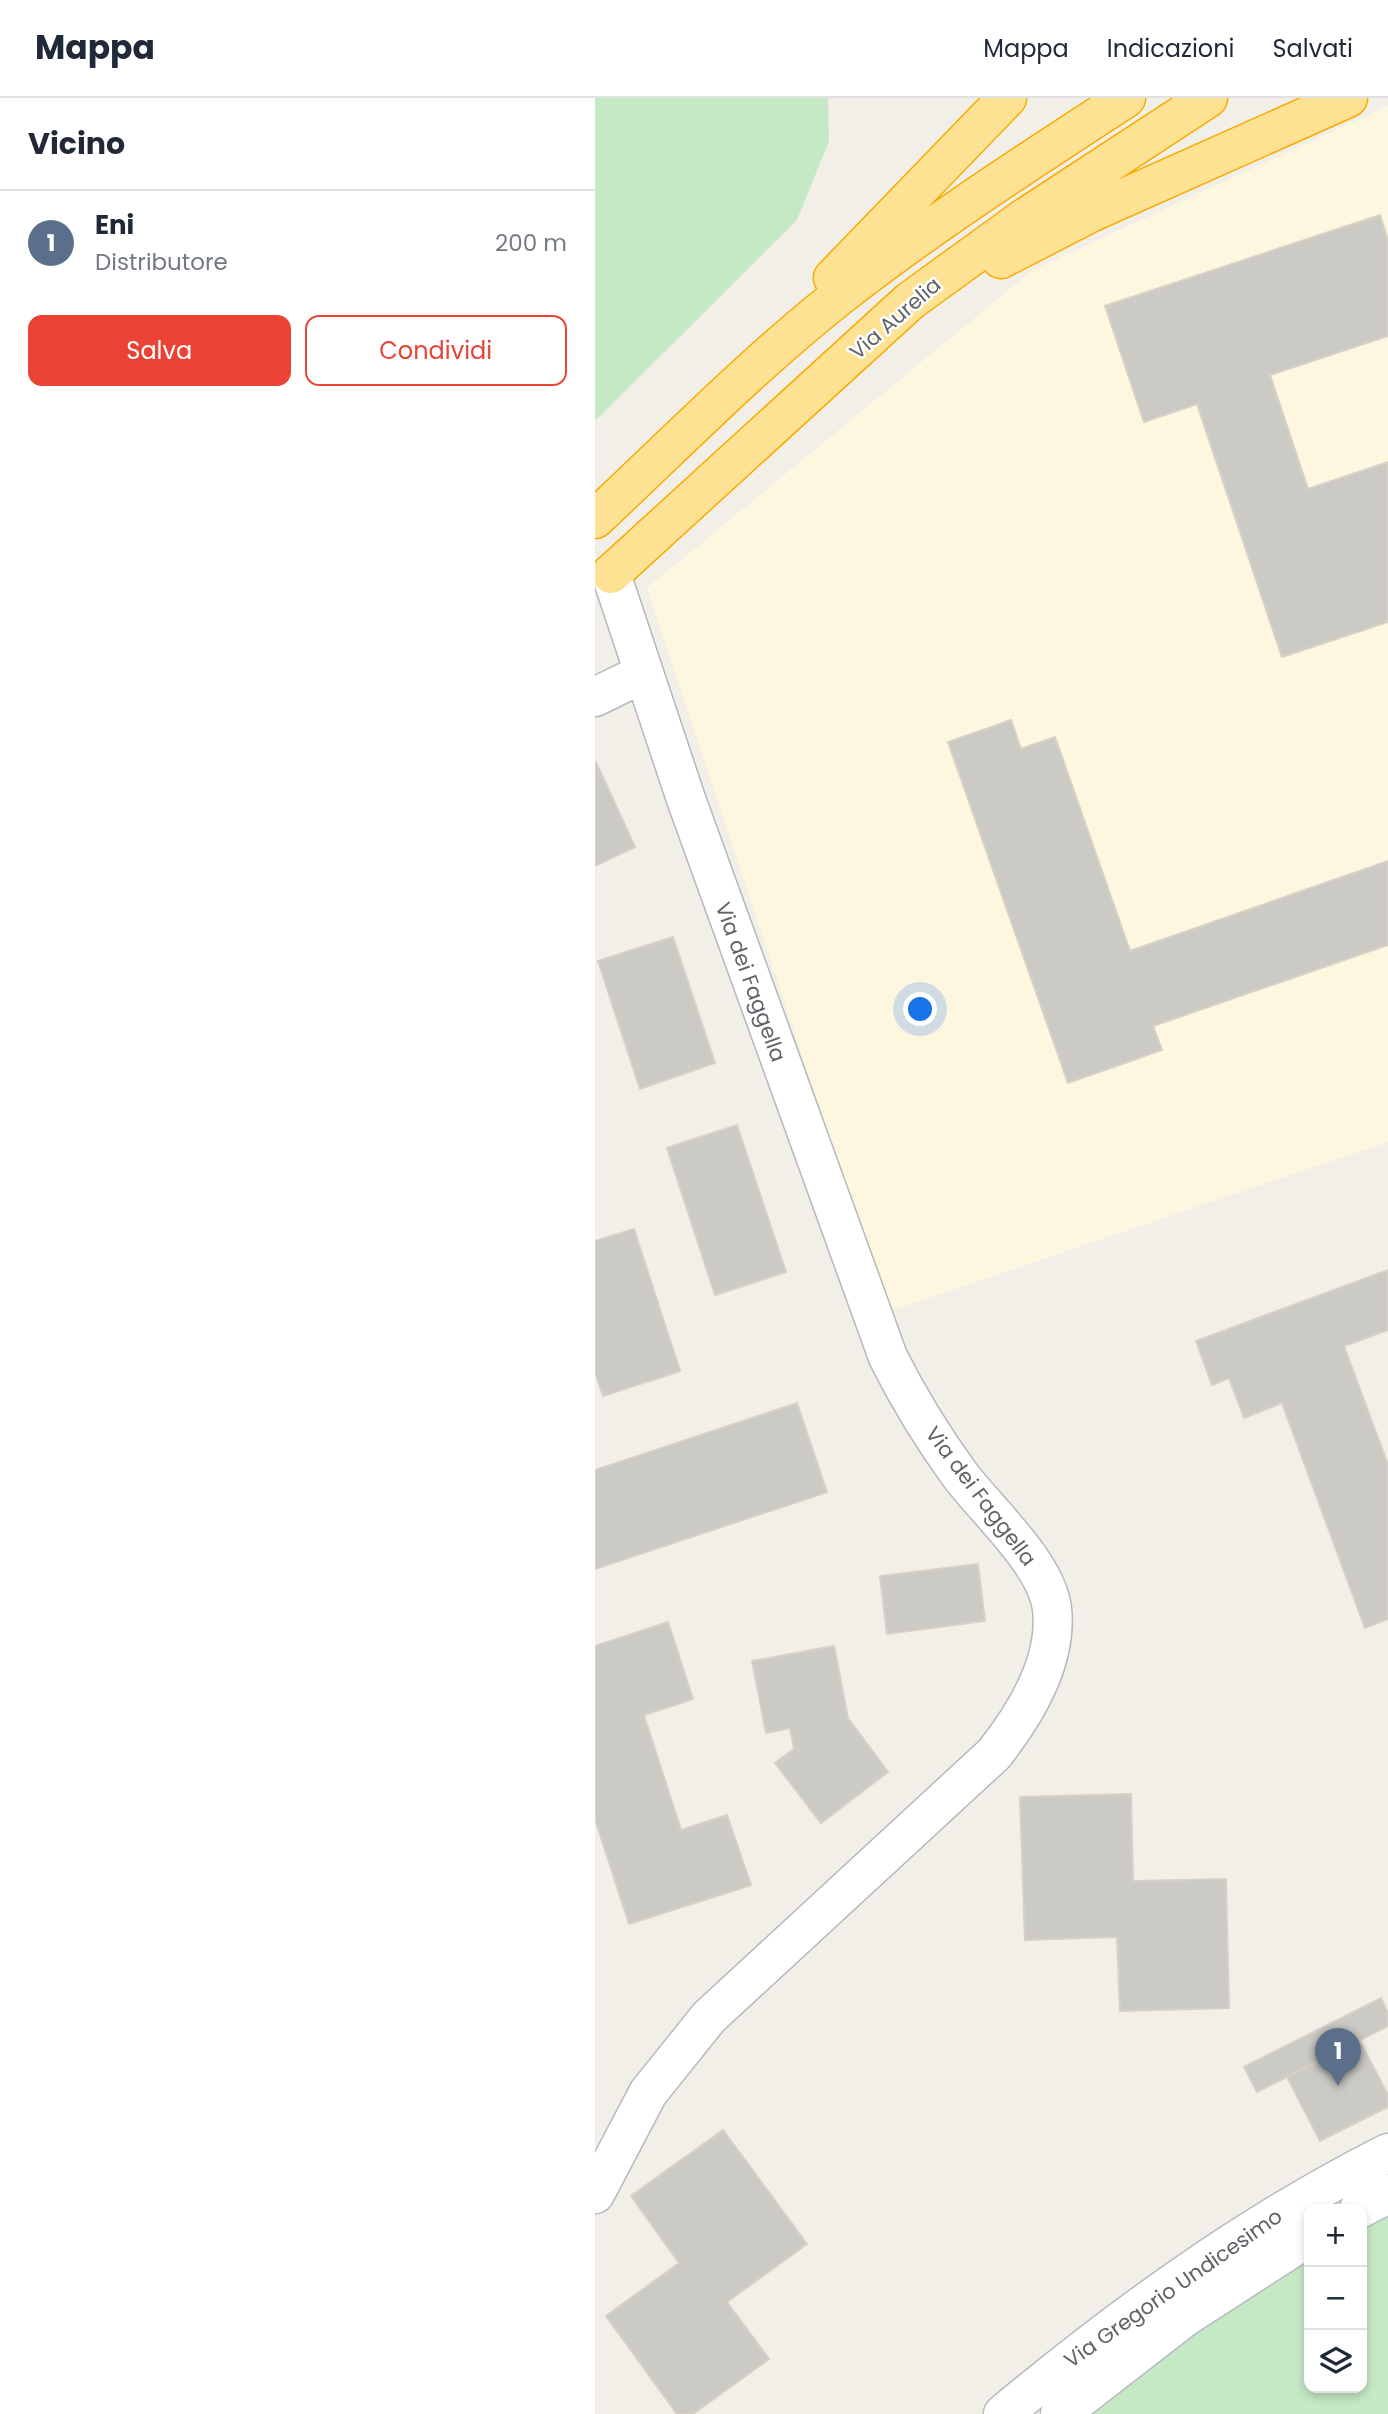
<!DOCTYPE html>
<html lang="it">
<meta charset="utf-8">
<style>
body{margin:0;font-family:Poppins,sans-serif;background:#f2f2f3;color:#1f2937}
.controls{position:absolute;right:21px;bottom:21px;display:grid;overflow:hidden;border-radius:14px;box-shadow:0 4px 10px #0003}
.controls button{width:63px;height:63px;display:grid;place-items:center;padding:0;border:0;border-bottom:2px solid #e0e1e3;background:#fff;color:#1f2937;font:35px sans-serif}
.you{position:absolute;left:326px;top:912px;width:24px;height:24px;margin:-18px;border:5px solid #fff;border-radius:50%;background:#1a73e8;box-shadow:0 0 0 10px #1a73e833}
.badge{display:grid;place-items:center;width:46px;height:46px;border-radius:50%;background:#ea4335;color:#fff;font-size:23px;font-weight:700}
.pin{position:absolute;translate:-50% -58px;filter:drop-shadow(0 2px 4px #0008)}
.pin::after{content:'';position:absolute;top:37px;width:24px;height:21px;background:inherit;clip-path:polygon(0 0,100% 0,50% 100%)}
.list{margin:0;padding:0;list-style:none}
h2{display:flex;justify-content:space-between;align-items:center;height:91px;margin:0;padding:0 28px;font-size:30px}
h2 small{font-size:23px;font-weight:400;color:#747a83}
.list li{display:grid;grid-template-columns:46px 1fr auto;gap:21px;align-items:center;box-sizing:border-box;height:105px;padding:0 28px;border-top:2px solid #e0e1e3}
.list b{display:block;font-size:26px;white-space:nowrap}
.list p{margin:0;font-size:23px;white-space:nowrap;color:#747a83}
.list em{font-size:23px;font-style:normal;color:#747a83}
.actions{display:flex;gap:14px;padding:21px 28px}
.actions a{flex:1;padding:16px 0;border:2px solid #ea4335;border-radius:14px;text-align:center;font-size:24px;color:#ea4335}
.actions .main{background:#ea4335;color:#fff}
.icon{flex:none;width:38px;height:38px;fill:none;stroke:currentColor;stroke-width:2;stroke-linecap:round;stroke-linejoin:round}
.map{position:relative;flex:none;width:793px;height:2316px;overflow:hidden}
header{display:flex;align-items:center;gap:42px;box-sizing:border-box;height:98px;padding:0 35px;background:#fff;border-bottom:2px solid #e0e1e3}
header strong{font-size:33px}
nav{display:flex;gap:38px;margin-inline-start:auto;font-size:24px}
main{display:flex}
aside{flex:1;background:#fff}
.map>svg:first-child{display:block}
.commercial{fill:#fef7e0}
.green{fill:#c5e8c5}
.building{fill:#cccac5;stroke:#d6d1c6;stroke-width:2}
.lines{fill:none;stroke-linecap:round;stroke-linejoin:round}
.street-casing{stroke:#b5b8bc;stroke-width:41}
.secondary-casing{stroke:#b6babf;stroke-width:41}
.highway-casing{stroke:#f9ab00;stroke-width:41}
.street{stroke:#fff;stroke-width:38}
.secondary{stroke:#fff;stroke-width:38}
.highway{stroke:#fde293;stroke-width:38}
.labels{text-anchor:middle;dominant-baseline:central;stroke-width:5;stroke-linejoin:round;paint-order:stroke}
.street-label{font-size:21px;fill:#5f6368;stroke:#fff}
</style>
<header>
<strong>Mappa</strong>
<nav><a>Mappa</a><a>Indicazioni</a><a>Salvati</a></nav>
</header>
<main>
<aside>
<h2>Vicino<small></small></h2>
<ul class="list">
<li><span class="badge" style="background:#5c6f8a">1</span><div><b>Eni</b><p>Distributore</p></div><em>200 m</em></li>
</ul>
<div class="actions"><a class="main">Salva</a><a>Condividi</a></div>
</aside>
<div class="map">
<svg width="793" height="2316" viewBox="0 0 793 2316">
<rect width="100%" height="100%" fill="#f1efe8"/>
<path class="commercial" d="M 793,8 L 793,1044 L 292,1214 L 52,490 L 438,172 Z"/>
<path class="green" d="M 0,0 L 233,0 L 234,43 L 202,122 L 0,323 Z
M 793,2116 L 793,2316 L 493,2316 L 615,2226 L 714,2163 L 714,2290 L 767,2290 L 767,2129 Z"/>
<path class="building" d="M 785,117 L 793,142 L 793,238 L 675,277 L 713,391 L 793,364 L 793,524 L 687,559 L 602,306 L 549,324 L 510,208 Z
M 416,622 L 426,651 L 460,639 L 535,853 L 793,763 L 793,847 L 558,928 L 567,952 L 473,985 L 353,644 Z
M 1,664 L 40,749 L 0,768 L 0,665 Z
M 78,839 L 120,965 L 45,991 L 3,863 Z
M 142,1027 L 191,1174 L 120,1197 L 72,1050 Z
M 39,1131 L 85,1273 L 8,1298 L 0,1274 L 0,1143 Z
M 793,1172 L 793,1232 L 749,1248 L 793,1367 L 793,1521 L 770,1530 L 687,1305 L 649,1320 L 634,1280 L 617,1287 L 601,1243 Z
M 202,1305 L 232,1394 L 0,1471 L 0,1372 Z
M 383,1466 L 390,1523 L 292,1536 L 285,1478 Z
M 73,1524 L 98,1601 L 49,1617 L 86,1732 L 132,1717 L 156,1787 L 34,1826 L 0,1721 L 0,1548 Z
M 239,1548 L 253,1620 L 293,1674 L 226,1725 L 180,1665 L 199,1651 L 195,1630 L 171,1635 L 157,1563 Z
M 536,1696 L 538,1783 L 631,1781 L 634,1910 L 525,1913 L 522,1839 L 430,1842 L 425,1699 Z
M 786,1900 L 793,1915 L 793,1928 L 662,1994 L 649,1969 Z
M 765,1943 L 793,1997 L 793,2009 L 725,2043 L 692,1979 Z
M 128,2032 L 212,2146 L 132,2204 L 174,2261 L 98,2316 L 82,2316 L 11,2218 L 84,2165 L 36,2098 Z"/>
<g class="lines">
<defs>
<path id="street" d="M 0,599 L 49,575
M 0,2096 L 53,1995 L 114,1919 L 399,1656 C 429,1618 463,1563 457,1511 C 452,1466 392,1413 365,1377 C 338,1340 313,1299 293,1259 L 91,701 L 16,476"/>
<path id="secondary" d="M 764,2111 L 793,2096
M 408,2316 C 527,2217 654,2125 793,2055
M 465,2316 L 590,2219 L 714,2139"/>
<path id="highway" d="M 406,161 L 495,115 L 753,0
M 238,180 L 412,0
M 0,421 C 80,346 156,268 243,199 C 335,127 433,64 531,0
M 16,476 L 315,203 L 428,121 L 613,0"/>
</defs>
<use href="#street" class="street-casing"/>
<use href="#secondary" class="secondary-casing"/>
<use href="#highway" class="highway-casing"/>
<use href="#street" class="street"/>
<use href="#secondary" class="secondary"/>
<use href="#highway" class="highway"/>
</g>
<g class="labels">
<g class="street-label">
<text transform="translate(300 220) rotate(-41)">Via Aurelia</text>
<text transform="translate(156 884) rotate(70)">Via dei Faggella</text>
<text transform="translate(386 1398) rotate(53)">Via dei Faggella</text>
<text transform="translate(578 2190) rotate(-35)">Via Gregorio Undicesimo</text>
</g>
</g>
</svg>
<div class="controls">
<button>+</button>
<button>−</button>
<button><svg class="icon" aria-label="layers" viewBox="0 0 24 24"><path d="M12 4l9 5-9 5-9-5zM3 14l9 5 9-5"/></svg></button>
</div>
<div class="you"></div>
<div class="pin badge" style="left:743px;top:1988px;background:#5c6f8a">1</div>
</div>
</main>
